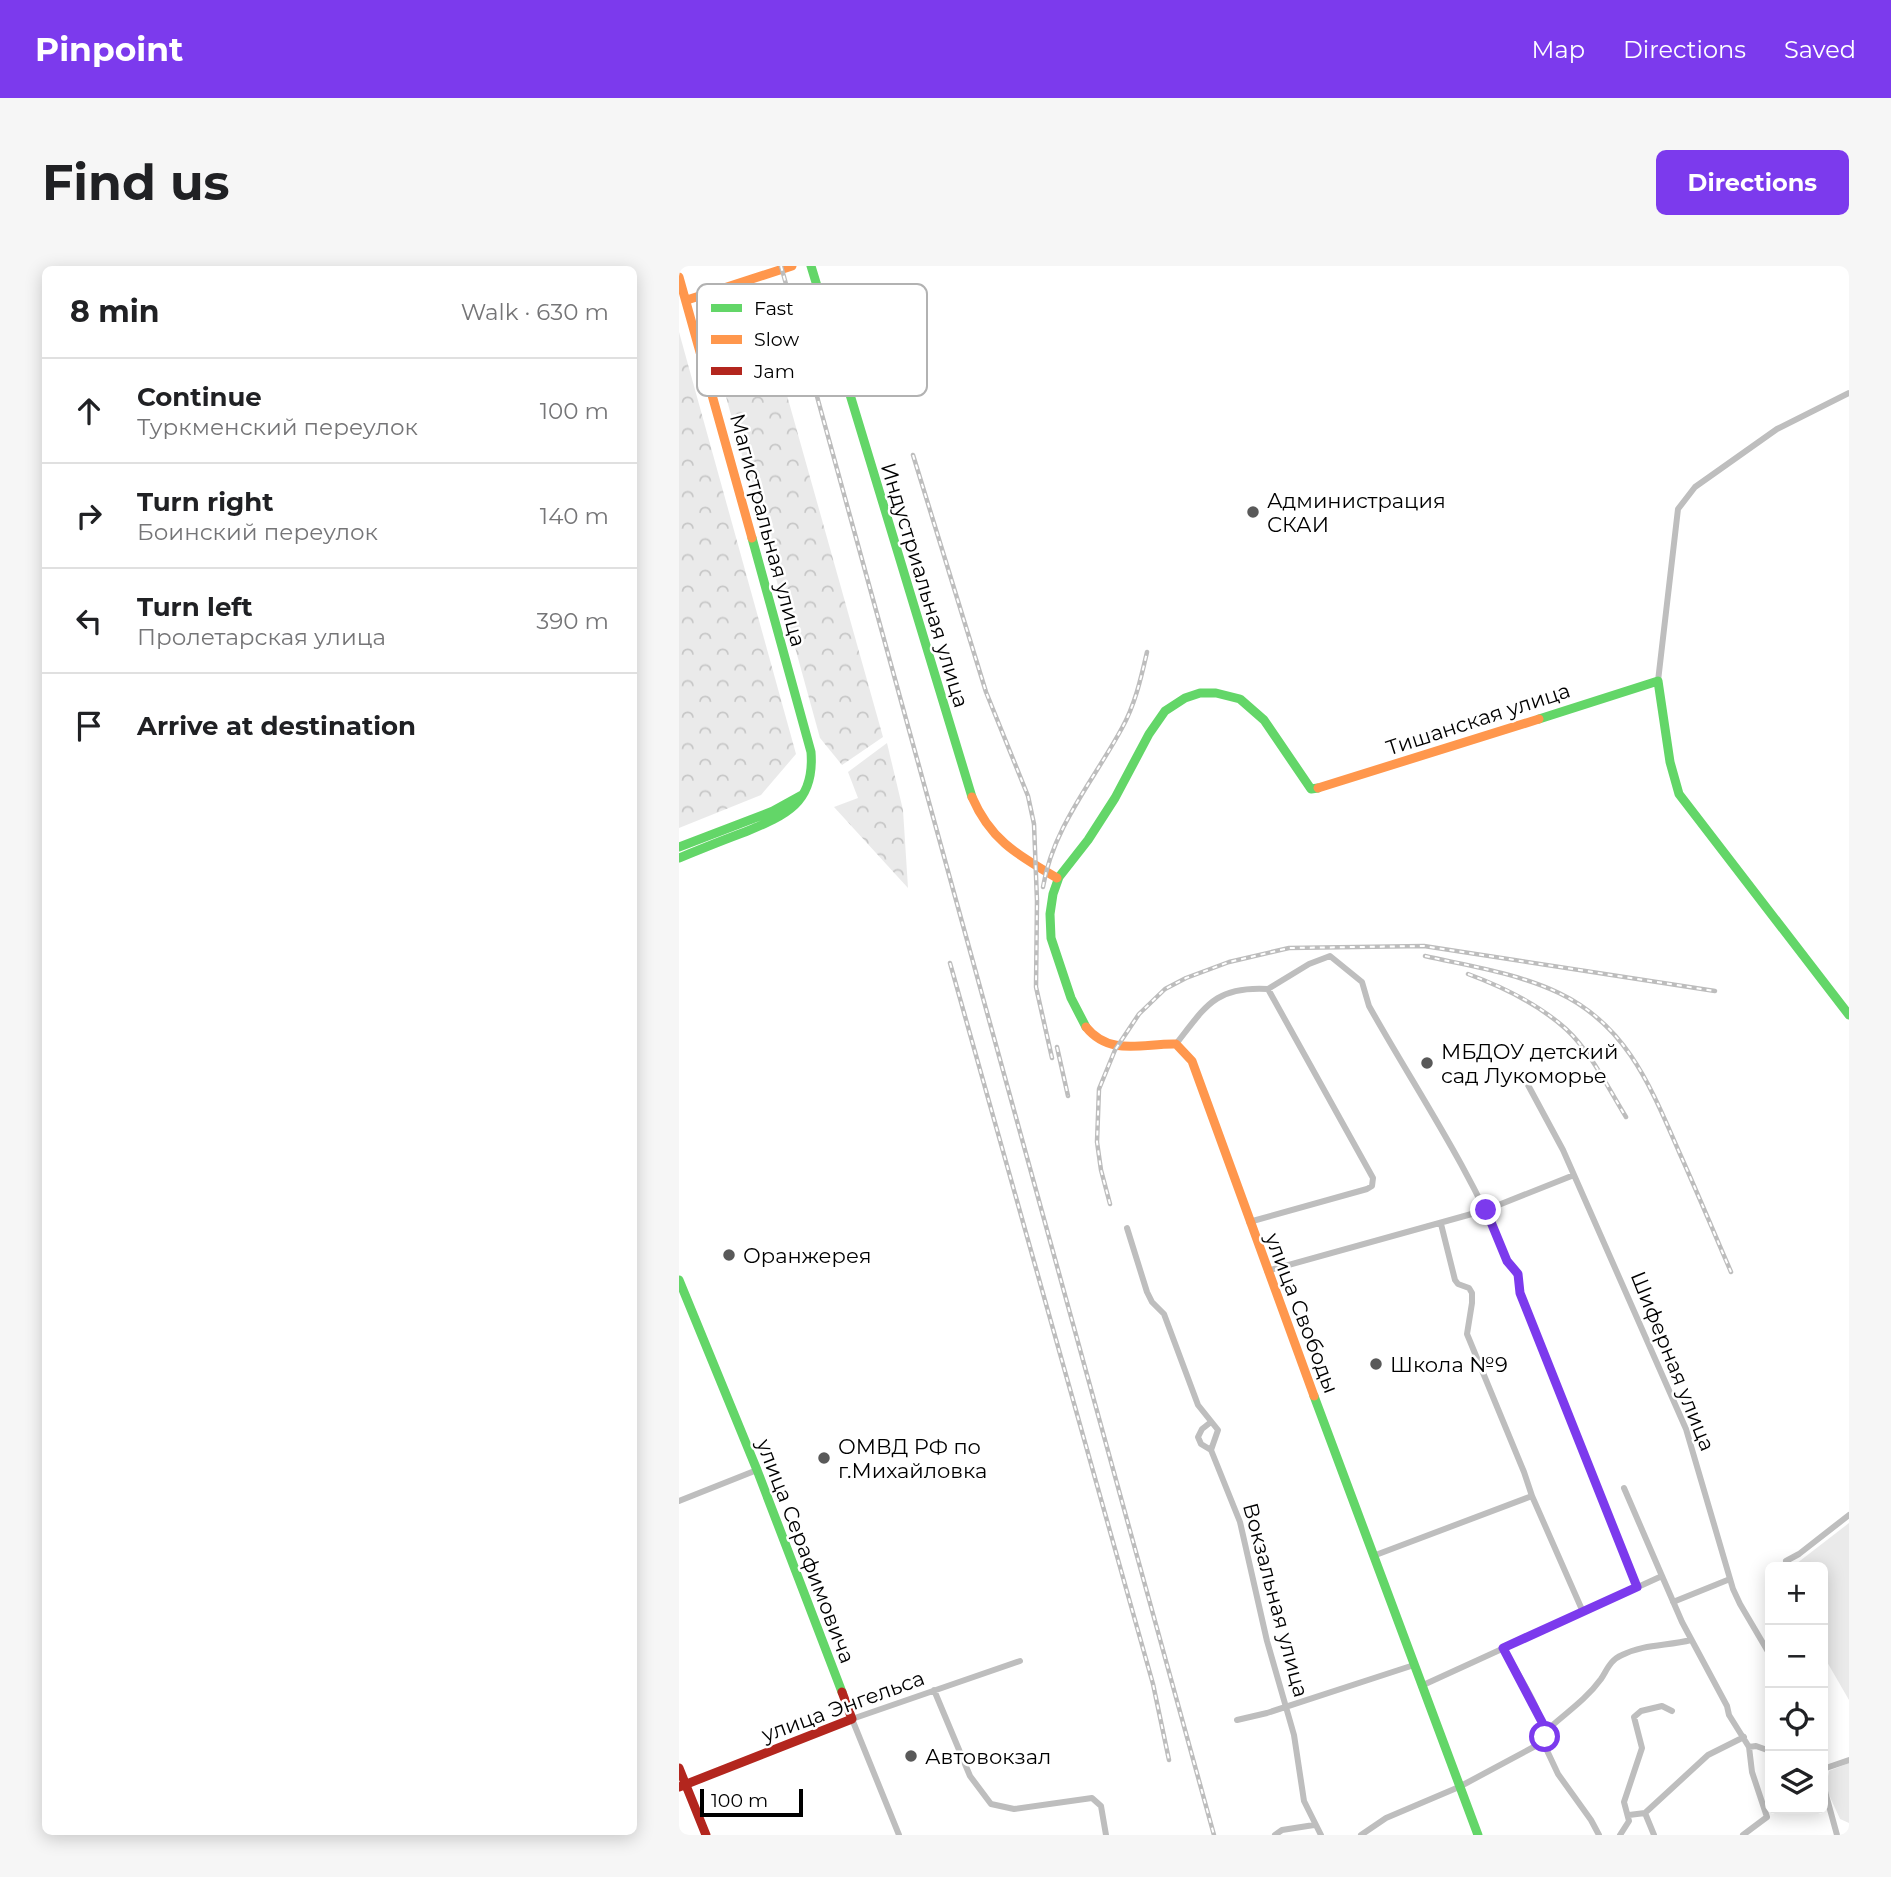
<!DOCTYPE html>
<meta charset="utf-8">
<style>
body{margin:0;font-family:Montserrat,sans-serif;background:#f6f6f6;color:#202124}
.controls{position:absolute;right:21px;bottom:21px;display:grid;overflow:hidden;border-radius:10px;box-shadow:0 4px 18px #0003}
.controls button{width:63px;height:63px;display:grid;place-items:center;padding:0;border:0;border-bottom:2px solid #e0e0e0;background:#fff;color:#202124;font:35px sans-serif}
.scale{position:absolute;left:21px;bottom:18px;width:103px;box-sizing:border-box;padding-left:7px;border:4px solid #000;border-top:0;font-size:19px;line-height:24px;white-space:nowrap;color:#000;-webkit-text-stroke:5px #fff;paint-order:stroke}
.stop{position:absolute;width:21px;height:21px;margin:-16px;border:5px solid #7c3aed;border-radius:50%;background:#fff}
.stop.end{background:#7c3aed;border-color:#fff;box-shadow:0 2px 7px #0008}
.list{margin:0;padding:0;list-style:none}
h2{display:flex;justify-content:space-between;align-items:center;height:91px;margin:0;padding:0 28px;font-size:30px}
h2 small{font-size:23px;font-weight:400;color:#757577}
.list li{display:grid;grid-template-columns:46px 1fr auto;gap:21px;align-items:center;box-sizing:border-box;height:105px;padding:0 28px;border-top:2px solid #e0e0e0}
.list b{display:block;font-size:26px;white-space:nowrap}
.list p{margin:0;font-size:23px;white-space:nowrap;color:#757577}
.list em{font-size:23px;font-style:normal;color:#757577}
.icon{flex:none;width:38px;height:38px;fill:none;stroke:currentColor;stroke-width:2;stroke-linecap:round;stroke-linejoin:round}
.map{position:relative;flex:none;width:1170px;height:1569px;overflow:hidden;border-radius:10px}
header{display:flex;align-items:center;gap:42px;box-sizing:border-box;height:98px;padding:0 35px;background:#7c3aed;color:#fff}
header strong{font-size:33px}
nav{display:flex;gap:38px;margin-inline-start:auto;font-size:24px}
.intro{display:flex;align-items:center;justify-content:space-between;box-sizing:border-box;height:168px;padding:0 42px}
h1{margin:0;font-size:49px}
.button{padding:18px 32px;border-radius:10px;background:#7c3aed;color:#fff;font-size:24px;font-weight:700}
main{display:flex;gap:42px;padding:0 42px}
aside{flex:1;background:#fff;border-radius:10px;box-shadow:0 4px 18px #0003}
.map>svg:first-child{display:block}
.grass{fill:#eaeaea}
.forest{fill:url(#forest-crowns)}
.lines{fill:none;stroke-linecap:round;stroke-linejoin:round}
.street{stroke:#bebebe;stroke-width:6}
.fast{stroke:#63d668;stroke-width:9}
.slow{stroke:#ff974d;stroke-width:9}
.jam{stroke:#b3261e;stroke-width:9}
.rail-casing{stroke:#bdbdbd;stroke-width:4.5}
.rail{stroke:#fff;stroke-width:2;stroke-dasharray:5;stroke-linecap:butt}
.route{stroke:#7c3aed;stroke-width:9}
.poi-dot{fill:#595959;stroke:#fff;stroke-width:2.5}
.labels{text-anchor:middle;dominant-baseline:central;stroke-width:5;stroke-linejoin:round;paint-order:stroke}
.poi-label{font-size:21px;fill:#000;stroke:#fff;text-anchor:start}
.street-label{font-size:21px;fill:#000;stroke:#fff}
.key{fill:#fff;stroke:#b2b2b2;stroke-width:2}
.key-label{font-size:19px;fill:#000}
</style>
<header>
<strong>Pinpoint</strong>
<nav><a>Map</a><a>Directions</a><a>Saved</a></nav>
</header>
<div class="intro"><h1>Find us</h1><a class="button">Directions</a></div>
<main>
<aside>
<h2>8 min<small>Walk · 630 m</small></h2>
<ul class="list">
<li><svg class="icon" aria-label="ahead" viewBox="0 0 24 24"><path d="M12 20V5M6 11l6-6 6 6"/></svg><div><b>Continue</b><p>Туркменский переулок</p></div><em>100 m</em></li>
<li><svg class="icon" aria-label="right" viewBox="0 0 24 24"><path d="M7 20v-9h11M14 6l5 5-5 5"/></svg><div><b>Turn right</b><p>Боинский переулок</p></div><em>140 m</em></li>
<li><svg class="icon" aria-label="left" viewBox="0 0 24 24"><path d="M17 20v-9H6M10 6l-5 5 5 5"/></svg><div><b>Turn left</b><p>Пролетарская улица</p></div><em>390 m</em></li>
<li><svg class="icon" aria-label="arrive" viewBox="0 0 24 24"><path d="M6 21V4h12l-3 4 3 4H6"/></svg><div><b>Arrive at destination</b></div></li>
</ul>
</aside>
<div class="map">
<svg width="1170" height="1569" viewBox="0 0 1170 1569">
<defs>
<pattern id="forest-crowns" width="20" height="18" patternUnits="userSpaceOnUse" patternTransform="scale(1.75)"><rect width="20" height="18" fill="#eaeaea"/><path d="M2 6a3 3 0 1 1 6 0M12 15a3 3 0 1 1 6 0" fill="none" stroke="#c7c7c7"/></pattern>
</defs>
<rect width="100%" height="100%" fill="#fff"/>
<path class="grass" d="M 1170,1257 L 1170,1434 L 1144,1389 L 1144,1301 L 1113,1301 Z
M 1170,1497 L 1170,1557 L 1161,1553 L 1147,1522 L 1150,1505 Z"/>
<path class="forest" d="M 74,32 L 86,51 L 204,471 L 163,499 L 141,472 L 33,80 C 40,53 49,42 74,32 Z
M 0,66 L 117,488 L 82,529 L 0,562 Z
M 208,477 L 224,544 L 229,622 L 155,541 L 179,532 L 169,506 Z"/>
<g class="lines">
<path class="street" d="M 979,415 L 999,243 L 1016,221 L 1098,163 L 1170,127
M 589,723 L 630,698 L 651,690 L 683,716 L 690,740 C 736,822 790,901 826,989 C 833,1006 841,1005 841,1027 L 958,1321
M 497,778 C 527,740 536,720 589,723 L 694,912 L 693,920 L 688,923 L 570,956
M 849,819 L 884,884 L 1007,1163 L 1054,1323 L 1061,1338 L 1091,1389
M 762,958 L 776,1014 L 779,1018 L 790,1022 L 793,1027 L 793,1037 L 788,1068 L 845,1206 L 853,1230 L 904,1346
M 448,962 L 468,1026 L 473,1036 L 485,1048 L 519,1139 L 539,1164 L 532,1184 L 561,1256 L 588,1375 L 615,1469 L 625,1535 L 642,1569
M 588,1005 L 807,944 L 895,909
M 532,1156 L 523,1163 L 519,1171 L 522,1178 L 532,1184
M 945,1222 L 983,1310
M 0,1235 L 78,1204
M 694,1290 L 853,1230
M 1107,1295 L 1120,1288 L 1170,1249
M 994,1336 L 1051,1313
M 824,1382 C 835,1402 872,1457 864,1476 L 879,1508 L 912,1554 L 920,1569
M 742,1420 L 983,1310 L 1003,1356 L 1048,1440 L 1050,1449 L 1070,1481 L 1073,1506 L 1088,1551 L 1064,1569
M 255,1424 L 291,1510 L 312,1538 L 335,1543 L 413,1532 L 422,1540 L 427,1569
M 558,1454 L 588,1447 L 735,1399
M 866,1466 C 885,1448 906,1435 922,1413 C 928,1404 931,1394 943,1389 C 965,1378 989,1380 1012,1374
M 1070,1481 L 1077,1480 L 1091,1485
M 1144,1503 L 1170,1494
M 1144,1518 L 1158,1569
M 966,1547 L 975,1569
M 950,1549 L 966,1547 L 1029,1489 L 1065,1471
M 220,1569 L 173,1453 L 341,1395
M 596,1569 L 603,1564 L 635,1559
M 682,1569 L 707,1552 L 780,1521 L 864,1476
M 941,1569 L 950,1555 L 945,1536 L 963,1482 L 955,1451 L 962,1445 L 983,1440 L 993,1445"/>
<path class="fast" d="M 132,0 L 293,531
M 860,453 L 979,415 L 991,496 L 1000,528 L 1170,749
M 0,581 L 94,545 L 123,529
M 0,592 C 22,583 44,574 66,566 C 107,549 136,537 132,486 L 73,272
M 407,761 L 392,732 L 372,672 L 371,648 L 374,628 L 380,611 L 409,574 L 436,532 L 470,468 L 486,445 L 506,432 L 521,427 L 537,427 L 561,433 L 585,454 L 632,523 L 639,522
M 0,1014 L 78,1204 L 163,1426
M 635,1130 L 799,1569"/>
<path class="slow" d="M 0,11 L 73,272
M 8,34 L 113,0
M 639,522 L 860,453
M 293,531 C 312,575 339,589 378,612
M 407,761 C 431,791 465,777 497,778 L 513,795 L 635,1130"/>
<path class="jam" d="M 0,1502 L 27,1569
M 0,1521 L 173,1453 L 163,1426"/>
<defs>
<path id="rail" d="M 102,0 L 535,1569
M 234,189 L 307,426 L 349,530 L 355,558 L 358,635 L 357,721 L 373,792
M 364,621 C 374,561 415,514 443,462 C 456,439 462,412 468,386
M 746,690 C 790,700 838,707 880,727 C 949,760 972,822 1001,888 C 1019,928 1035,967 1052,1006
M 271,697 L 474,1418 L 490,1494
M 789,708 C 824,721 858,737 887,763 C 912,786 929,822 947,851
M 378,781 L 389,830
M 431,938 L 422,904 L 418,876 L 420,823 L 436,784 L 460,748 L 486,723 L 507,712 L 550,696 L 610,682 L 745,680 L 1036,725"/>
</defs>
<use href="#rail" class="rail-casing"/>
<use href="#rail" class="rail"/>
</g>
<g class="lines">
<path class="route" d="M 807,944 L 828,995 L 839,1008 L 841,1027 L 958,1321 L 824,1382 L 863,1456 L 866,1471"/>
</g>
<g class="poi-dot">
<circle cx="574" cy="246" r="7"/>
<circle cx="748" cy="797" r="7"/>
<circle cx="50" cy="989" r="7"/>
<circle cx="697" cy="1098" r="7"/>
<circle cx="145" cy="1192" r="7"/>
<circle cx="232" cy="1490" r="7"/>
</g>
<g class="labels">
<g class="poi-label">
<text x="588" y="234">Администрация<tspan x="588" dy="24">СКАИ</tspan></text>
<text x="762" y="785">МБДОУ детский<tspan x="762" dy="24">сад Лукоморье</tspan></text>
<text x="64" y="989">Оранжерея</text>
<text x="711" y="1098">Школа №9</text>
<text x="159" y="1180">ОМВД РФ по<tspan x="159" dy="24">г.Михайловка</tspan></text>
<text x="246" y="1490">Автовокзал</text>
</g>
<g class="street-label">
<text transform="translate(89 264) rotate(75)">Магистральная улица</text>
<text transform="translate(246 319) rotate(73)">Индустриальная улица</text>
<text transform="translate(799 453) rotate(-18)">Тишанская улица</text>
<text transform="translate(623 1047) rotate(69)">улица Свободы</text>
<text transform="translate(994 1095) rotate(68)">Шиферная улица</text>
<text transform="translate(127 1285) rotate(69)">улица Серафимовича</text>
<text transform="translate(597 1334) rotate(75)">Вокзальная улица</text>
<text transform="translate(164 1440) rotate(-20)">улица Энгельса</text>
</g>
</g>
<rect x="18" y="18" width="230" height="112" rx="10" class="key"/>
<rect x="32" y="38" width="31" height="8" fill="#63d668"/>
<rect x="32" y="69" width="31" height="9" fill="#ff974d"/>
<rect x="32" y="101" width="31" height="8" fill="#b3261e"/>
<g class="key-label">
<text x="75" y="49">Fast</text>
<text x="75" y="80">Slow</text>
<text x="75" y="112">Jam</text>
</g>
</svg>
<div class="controls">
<button>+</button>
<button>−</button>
<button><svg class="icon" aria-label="locate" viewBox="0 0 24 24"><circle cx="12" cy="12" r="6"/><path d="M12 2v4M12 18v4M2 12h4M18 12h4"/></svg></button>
<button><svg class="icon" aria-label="layers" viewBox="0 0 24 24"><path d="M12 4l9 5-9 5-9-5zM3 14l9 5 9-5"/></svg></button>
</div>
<div class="scale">100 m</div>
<div class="stop" style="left:866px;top:1471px"></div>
<div class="stop end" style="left:807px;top:944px"></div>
</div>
</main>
